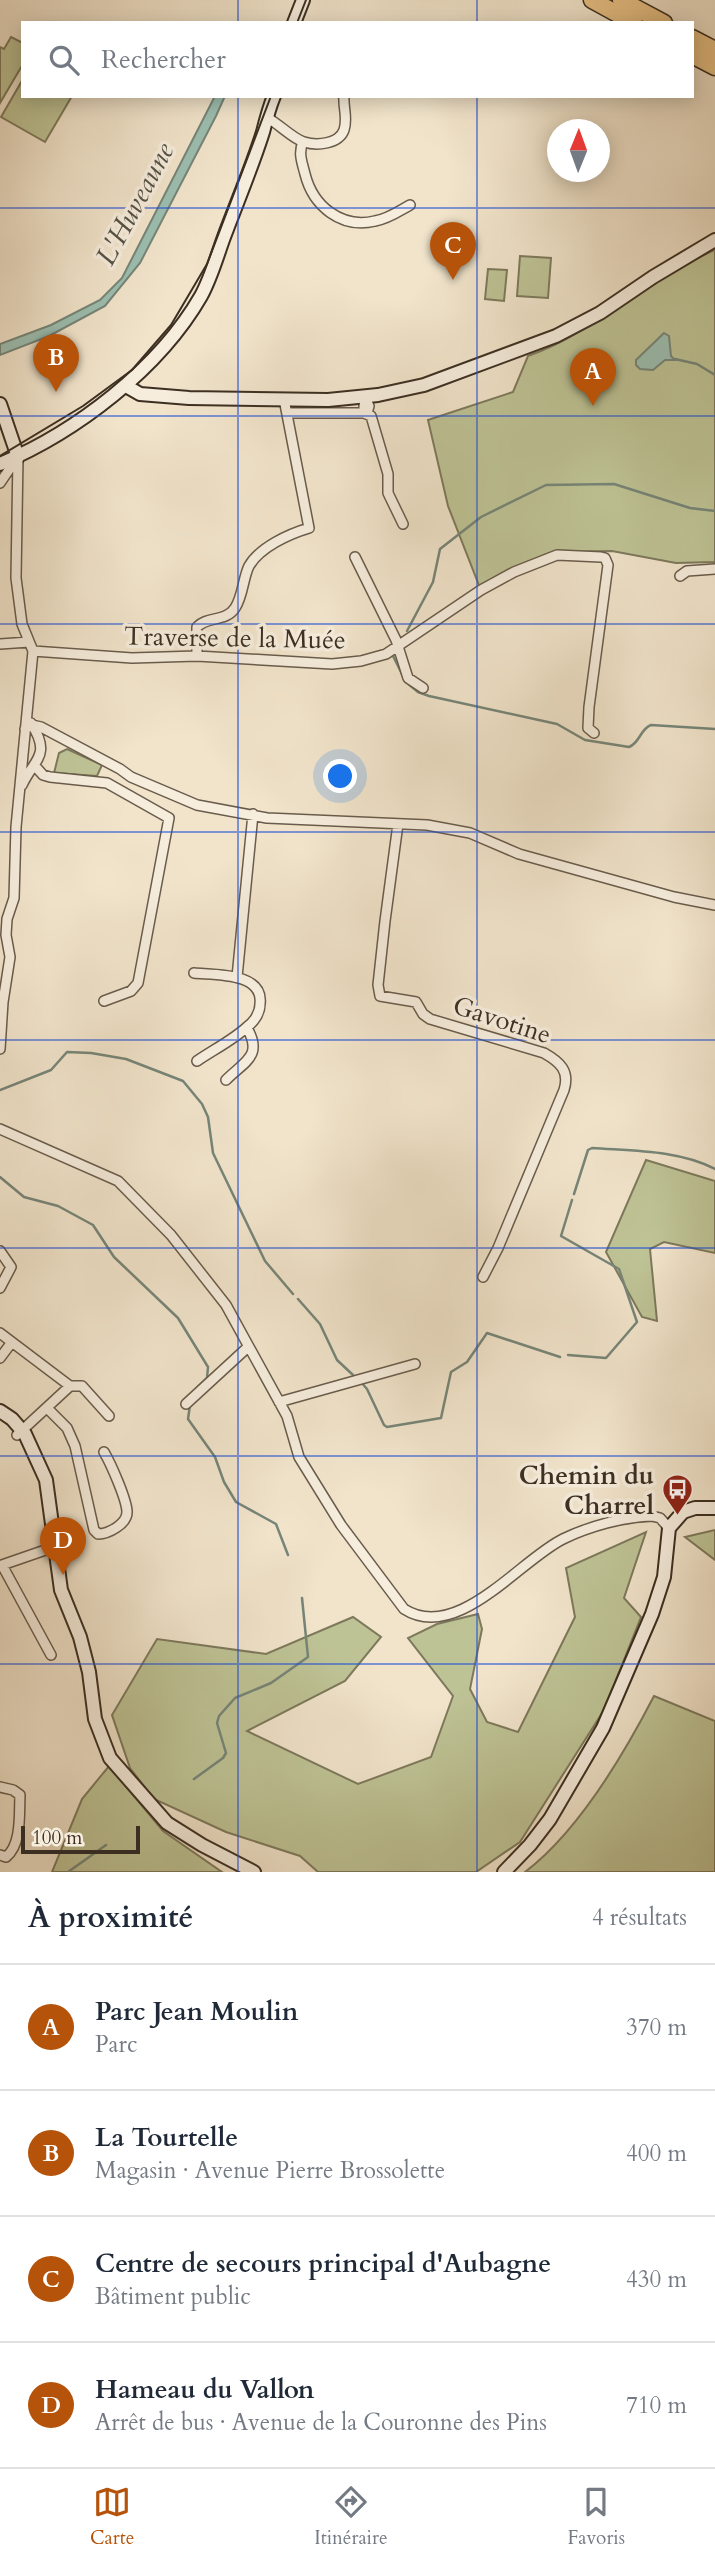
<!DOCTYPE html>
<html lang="fr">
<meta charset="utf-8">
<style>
body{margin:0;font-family:Cardo,serif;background:#f2f2f3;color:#1f2937}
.compass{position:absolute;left:547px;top:119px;width:63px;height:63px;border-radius:50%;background:#fff;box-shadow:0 4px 18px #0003;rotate:1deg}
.scale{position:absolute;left:21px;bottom:18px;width:119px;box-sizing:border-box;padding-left:7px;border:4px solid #3c2f22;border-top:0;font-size:19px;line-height:24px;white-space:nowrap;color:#3c2f22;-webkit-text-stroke:5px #f6eddd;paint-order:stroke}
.you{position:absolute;left:341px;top:777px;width:24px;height:24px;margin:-18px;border:5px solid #fff;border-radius:50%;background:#1a73e8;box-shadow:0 0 0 10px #1a73e833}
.badge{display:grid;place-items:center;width:46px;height:46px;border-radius:50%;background:#b45309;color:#fff;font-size:23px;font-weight:700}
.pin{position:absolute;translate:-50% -58px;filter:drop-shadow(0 2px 4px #0008)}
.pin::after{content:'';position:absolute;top:37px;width:24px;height:21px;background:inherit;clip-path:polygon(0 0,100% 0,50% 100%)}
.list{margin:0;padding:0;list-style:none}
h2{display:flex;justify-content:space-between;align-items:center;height:91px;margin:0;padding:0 28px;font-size:30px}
h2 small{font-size:23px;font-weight:400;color:#747a83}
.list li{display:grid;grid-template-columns:46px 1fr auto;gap:21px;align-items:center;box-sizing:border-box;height:126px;padding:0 28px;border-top:2px solid #e0e1e3}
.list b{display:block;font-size:26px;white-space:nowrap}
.list p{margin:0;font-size:23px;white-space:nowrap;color:#747a83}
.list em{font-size:23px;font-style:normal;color:#747a83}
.icon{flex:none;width:38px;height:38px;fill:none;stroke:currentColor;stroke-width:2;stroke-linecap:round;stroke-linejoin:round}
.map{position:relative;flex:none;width:715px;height:1872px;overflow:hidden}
.search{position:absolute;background:#fff;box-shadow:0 4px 18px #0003;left:21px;right:21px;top:21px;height:77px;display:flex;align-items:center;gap:18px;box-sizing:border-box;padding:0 24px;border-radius:0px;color:#747a83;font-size:26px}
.sheet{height:595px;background:#fff}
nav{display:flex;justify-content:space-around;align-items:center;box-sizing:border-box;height:98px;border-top:2px solid #e0e1e3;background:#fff;font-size:19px;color:#747a83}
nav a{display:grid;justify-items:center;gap:4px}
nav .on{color:#b45309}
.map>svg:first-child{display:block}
.green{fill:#bec395;stroke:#7d795c;stroke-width:2}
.water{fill:#9cbfb1;stroke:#768578;stroke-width:2}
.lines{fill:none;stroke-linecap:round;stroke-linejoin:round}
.stream{stroke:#768578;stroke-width:2.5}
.street-casing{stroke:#695c4c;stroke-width:12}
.secondary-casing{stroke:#3c2f22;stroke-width:16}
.highway-casing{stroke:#3c2f22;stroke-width:19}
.street{stroke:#f6eddd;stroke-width:9}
.secondary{stroke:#f6eddd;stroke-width:12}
.highway{stroke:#e8c286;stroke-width:16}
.tram{stroke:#3c2f22;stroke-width:2}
.grid{fill:none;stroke:#1d4ed8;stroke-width:2;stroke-opacity:0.55}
.labels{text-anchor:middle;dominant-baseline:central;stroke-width:7;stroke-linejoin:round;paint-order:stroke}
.street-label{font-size:26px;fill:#3c2f22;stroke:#f6eddd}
.poi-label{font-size:26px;font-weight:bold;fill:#3c2f22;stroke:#f6eddd;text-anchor:end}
.water-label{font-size:28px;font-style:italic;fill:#545346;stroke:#f6eddd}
</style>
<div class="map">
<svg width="715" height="1872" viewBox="0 0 715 1872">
<rect width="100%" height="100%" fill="#f1e4cb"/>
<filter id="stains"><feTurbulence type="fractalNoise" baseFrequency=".00286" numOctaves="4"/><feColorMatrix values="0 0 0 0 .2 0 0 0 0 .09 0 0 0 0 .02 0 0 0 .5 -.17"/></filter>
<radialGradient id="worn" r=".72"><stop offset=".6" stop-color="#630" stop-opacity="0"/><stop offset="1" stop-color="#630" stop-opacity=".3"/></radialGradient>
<path class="green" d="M 11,37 L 23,43 L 23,64 L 0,103 L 0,47 L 4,49 Z
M 23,79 L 23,96 L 72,96 L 45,142 L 1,117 Z
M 715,250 L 715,562 L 676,563 L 612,551 L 555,552 L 480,588 L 448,506 L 428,420 L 513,392 L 528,356 C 587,335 624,298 676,268 C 689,261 702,256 715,250 Z
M 520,256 L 551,258 L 548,298 L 517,296 Z
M 488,269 L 507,270 L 504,301 L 485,299 Z
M 67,749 L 102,765 L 97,776 L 54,773 L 59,753 Z
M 646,1160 L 715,1181 L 715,1253 L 664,1242 L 650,1249 L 657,1321 L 642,1317 L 606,1252 Z
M 715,1530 L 715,1560 L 685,1537 Z
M 646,1532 L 624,1598 L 641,1617 L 604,1710 L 520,1842 L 476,1872 L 318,1872 L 300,1856 L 226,1832 L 154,1799 L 130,1768 L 112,1715 L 157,1639 L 266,1654 L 353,1617 L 381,1637 L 345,1681 L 247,1731 L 358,1784 L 431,1757 L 453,1696 L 408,1638 L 437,1624 L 478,1614 L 482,1629 L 470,1689 L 487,1722 L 518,1732 L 575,1617 L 566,1568 Z
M 654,1696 L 715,1721 L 715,1872 L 525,1872 C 579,1831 623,1756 654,1696 Z
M 109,1766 L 163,1831 L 222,1872 L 52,1872 L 82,1799 Z"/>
<path class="water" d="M 215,96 L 225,96 L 216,116 L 140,263 L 105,306 L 49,336 L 0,355 L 0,344 L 51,325 L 100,300 L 122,278 Z
M 664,333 L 669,336 L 671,356 L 675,360 L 665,360 L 653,370 L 640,369 L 636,365 L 636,360 Z"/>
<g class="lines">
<path class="stream" d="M 675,359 L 697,364 L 715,375
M 407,631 L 433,582 L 440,549 L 481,517 L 546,485 L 614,484 L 690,508 L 715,511
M 393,656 L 403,676
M 406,682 L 418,692 L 429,696 L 557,724 L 585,740 L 629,747 C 640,743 640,729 651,725 L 715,729
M 0,1090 L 51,1070 L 67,1052 L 91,1053 L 126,1059 L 183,1081 L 202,1104 L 208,1117 L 213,1153 L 265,1261 L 293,1294
M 0,1177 L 24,1197 L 58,1206 L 93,1225 L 114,1257 L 178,1318 L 208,1367 L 207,1378 L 197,1388
M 574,1194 L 588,1150 L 592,1148 C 632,1151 679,1150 715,1169
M 298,1299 L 320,1324 L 337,1360 L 353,1375
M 568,1355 L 606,1358 L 637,1322 L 619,1269 L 561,1236 L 572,1200
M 361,1382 L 367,1389 L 384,1425 L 387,1427 L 441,1418 L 451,1372 L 467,1362 L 487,1333 L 560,1357
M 190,1405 L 188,1419 L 215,1457 L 224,1482 L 236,1502 L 276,1524 L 288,1555
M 194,1779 L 223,1758 L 226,1753 L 217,1723 L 219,1716 L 235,1698 L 271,1683 L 308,1657 L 302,1598
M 68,1872 L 106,1845"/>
<defs>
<path id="street" d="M 266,117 C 278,123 293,139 304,142 C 317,146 339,144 344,130 C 348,118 343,108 344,96
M 303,142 C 298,153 302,162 305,174 C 313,206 341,229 375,221 C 388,219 399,211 410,205
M 365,397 L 369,406 L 367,413 L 364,407 Z
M 287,413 L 364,413 L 371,416 L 388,474 L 388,493 L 403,524
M 0,483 L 17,458
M 355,557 L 396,640 L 408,678 L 423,688
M 680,576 L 687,571 L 715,569
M 0,644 L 29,642
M 33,651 L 132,658 L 197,656 L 332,664 L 361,661 L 386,654 L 481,590 L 514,572 L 557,555 L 601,557 L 605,558 L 608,565 L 589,707 L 588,728 L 594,733
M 197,656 L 197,627 C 207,616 226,622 235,608 C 243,596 243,578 249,566 C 260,547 289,534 309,528 L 284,399
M 25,729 L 32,725 L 41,727 L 120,769 L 131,777 L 197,805 L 267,818 L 427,825 L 470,833 L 519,854 L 674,897 L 715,905
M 35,766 L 43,775 L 50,777 L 107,783 L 169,818 L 138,983 L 131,991 L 104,1001
M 22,785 C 34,759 52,756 31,723
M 398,824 L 385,921 L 378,985 L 380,996 L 416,1002 L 423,1014 L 430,1019 L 544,1053 C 560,1062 570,1071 564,1090 L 498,1248 L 483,1277
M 194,973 C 214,975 264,972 260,1004 C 260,1013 254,1022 247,1027 C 233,1040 213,1050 197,1061
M 237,977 L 253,814
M 0,1049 L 3,1002 L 10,957 L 6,935 L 7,919 L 14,898 L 16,827 L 33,651 L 22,624 L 16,578 L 18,457
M 226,1080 C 245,1061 263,1056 247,1028
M 0,1129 L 118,1181 L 171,1235 L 226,1305 L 287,1416 L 299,1457 L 341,1525 L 404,1609 C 457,1643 520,1560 563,1539 C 590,1526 623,1517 652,1516 L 660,1518 L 669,1528
M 0,1251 L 11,1267 L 0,1288
M 0,1333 L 70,1386 L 17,1435
M 0,1358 L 12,1342
M 70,1386 L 82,1386 L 109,1416
M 279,1402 L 415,1364
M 186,1404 L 248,1347
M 47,1408 L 67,1428 L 75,1446 L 94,1530 L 98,1534 C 108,1534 128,1524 127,1511 C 126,1498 111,1464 104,1452
M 51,1655 L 2,1565 L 54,1547
M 0,1787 L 13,1790 L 20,1795 C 19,1814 22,1844 6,1857 L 0,1855"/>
<path id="secondary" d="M 294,23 L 303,0
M 126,386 L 140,394 L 189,398 L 328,400 L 378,395 L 424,385 L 556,336 L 600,313 L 653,277 L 715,240
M 0,404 L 18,457
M 0,464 C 76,432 159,369 201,296 C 211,278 217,256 224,237 C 237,202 252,167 263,132 C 266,120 269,108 274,96
M 0,1411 L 12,1419 L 25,1434 L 46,1480 L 61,1590 L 80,1637 L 89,1672 L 95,1719 L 110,1758 L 167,1823 L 202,1845 L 254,1872
M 504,1872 L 530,1845 L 550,1819 L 603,1728 L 652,1614 L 664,1577 L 669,1528 L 683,1512 L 695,1508 L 715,1508"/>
<path id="highway" d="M 592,0 L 634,23
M 621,0 L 664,23
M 692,38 L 715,50
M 692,55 L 715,67"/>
</defs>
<use href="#street" class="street-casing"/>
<use href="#secondary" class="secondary-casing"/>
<use href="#highway" class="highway-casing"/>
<use href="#street" class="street"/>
<use href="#secondary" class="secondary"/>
<use href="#highway" class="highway"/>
<path class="tram" d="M 297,23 L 306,0
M 0,456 L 83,406 L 132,370 L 171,325 L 207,264 L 271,96"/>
</g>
<path class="grid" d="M 238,0 L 238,23M 477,0 L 477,23M 238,96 L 238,1872M 477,96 L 477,1872M 0,208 L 715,208M 0,416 L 715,416M 0,624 L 715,624M 0,832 L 715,832M 0,1040 L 715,1040M 0,1248 L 715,1248M 0,1456 L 715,1456M 0,1664 L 715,1664"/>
<defs>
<symbol id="bus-pin" viewBox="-11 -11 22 30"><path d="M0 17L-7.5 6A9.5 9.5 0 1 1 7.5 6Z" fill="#8f2418" stroke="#f6eddd"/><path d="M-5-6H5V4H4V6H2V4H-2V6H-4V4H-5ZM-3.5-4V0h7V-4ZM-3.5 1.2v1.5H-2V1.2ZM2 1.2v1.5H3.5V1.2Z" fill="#fff"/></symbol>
</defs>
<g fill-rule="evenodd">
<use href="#bus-pin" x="660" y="1472" width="35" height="47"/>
</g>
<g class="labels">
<g class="street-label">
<text transform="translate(235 638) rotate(1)">Traverse de la Muée</text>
<text transform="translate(502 1020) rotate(18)">Gavotine</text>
</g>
<g class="poi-label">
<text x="654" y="1475">Chemin du<tspan x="654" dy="30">Charrel</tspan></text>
</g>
<g class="water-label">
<text transform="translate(135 204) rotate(-62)">L'Huveaune</text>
</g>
</g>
<rect width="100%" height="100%" filter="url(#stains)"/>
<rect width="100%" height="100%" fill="url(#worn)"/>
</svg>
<svg class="compass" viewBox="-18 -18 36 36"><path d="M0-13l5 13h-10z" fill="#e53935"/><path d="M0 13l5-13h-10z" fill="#747a83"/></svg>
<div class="scale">100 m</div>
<div class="you"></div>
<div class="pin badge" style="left:593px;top:406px">A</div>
<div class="pin badge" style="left:56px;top:392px">B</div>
<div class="pin badge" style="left:453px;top:280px">C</div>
<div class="pin badge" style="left:63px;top:1575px">D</div>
<div class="search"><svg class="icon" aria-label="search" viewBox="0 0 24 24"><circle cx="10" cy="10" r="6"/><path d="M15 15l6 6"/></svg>Rechercher</div>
</div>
<section class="sheet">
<h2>À proximité<small>4 résultats</small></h2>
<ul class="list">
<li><span class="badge">A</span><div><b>Parc Jean Moulin</b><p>Parc</p></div><em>370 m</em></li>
<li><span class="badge">B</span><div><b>La Tourtelle</b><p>Magasin · Avenue Pierre Brossolette</p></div><em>400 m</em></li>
<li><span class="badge">C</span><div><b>Centre de secours principal d'Aubagne</b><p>Bâtiment public</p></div><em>430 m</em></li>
<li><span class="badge">D</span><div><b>Hameau du Vallon</b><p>Arrêt de bus · Avenue de la Couronne des Pins</p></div><em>710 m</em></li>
</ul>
</section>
<nav>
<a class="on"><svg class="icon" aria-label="map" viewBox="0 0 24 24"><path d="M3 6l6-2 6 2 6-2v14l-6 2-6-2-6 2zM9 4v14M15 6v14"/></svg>Carte</a>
<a><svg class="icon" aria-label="directions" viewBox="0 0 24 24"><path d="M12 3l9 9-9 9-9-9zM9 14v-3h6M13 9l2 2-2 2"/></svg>Itinéraire</a>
<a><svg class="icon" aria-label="saved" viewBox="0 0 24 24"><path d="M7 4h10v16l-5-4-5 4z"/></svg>Favoris</a>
</nav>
